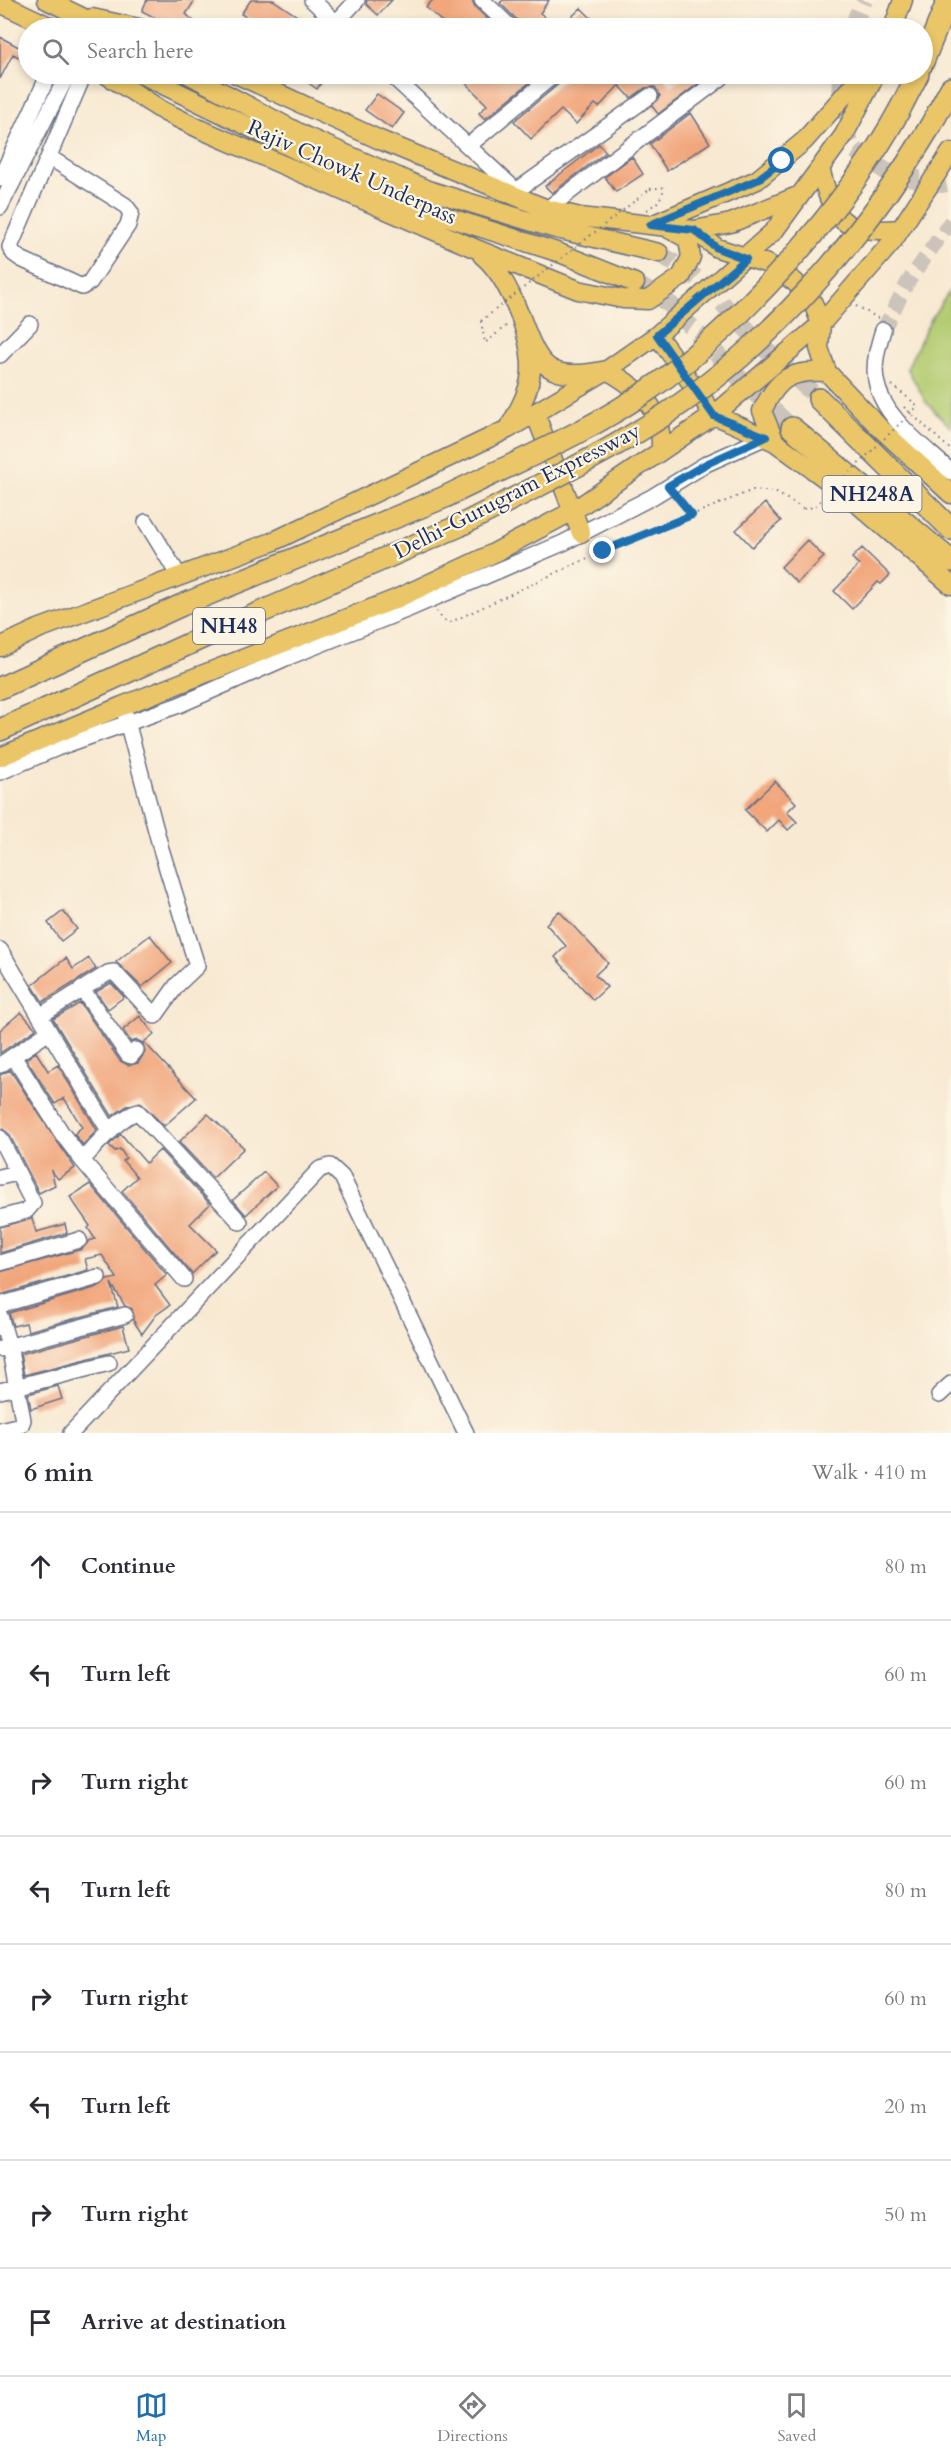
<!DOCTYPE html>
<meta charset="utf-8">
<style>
body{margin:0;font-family:Cardo,serif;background:#f2f2f3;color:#2b2b33}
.stop{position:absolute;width:18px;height:18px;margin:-14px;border:4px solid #1f6fb2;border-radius:50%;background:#fff}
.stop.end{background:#1f6fb2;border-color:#fff;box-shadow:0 2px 6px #0008}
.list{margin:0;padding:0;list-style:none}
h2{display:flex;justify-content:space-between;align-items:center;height:78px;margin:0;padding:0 24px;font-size:26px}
h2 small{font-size:20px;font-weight:400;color:#7c7c81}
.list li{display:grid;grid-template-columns:39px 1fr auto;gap:18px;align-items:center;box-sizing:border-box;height:108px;padding:0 24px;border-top:2px solid #e1e1e2}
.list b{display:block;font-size:22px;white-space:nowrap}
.list em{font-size:20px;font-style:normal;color:#7c7c81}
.icon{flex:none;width:33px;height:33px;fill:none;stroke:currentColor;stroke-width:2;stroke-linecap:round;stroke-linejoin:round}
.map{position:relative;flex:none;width:951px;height:1433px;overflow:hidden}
.search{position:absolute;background:#fff;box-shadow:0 3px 9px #0003;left:18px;right:18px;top:18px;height:66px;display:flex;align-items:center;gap:15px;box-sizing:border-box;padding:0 21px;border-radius:33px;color:#7c7c81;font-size:22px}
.sheet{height:942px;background:#fff}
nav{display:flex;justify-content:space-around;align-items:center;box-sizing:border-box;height:84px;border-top:2px solid #e1e1e2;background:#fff;font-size:16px;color:#7c7c81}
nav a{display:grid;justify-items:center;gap:3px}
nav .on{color:#1f6fb2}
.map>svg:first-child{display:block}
.green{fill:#b2cb70;stroke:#667d67;stroke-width:1.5}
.building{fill:#f1a67b}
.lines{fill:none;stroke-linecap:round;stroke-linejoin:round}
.minor-tunnel{stroke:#ccc4bb;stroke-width:15;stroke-dasharray:15 8;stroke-linecap:butt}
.major-tunnel{stroke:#ccc4bb;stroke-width:18;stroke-dasharray:18 9;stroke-linecap:butt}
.minor-casing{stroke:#687087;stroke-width:18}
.major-casing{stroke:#687087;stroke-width:21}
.highway-casing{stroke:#687087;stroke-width:24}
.path{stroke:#687087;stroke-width:2;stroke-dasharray:1.5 4.5;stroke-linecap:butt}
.minor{stroke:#fff;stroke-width:15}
.major{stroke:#eac669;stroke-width:18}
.highway{stroke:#eac669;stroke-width:21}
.highway-bridge-casing{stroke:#687087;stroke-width:24;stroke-linecap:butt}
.path-bridge{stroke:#687087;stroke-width:2;stroke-dasharray:1.5 4.5;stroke-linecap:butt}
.highway-bridge{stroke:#eac669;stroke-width:21}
.route{stroke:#1f6fb2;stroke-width:8}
.labels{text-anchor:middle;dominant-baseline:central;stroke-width:4.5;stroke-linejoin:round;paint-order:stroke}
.shield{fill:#fcf5e5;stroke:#5e6a86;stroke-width:1.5}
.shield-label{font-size:21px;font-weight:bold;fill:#1b2f5e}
.street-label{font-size:22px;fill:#1b2f5e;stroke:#fcf5e5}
</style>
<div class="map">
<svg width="951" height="1433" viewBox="0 0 951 1433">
<rect width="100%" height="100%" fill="#fcf5e5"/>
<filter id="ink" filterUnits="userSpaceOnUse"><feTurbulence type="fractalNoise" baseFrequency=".0167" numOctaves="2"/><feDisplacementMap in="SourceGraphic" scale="12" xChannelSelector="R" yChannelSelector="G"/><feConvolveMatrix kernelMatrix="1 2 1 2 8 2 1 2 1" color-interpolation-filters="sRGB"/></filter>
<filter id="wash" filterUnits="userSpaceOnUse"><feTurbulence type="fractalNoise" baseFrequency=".008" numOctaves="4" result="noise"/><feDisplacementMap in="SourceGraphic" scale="24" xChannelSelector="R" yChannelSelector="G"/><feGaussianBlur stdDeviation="1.35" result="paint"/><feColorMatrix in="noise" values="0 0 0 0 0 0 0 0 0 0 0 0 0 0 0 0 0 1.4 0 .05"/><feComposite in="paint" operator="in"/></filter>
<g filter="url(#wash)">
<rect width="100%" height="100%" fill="#f8e9d2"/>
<path class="green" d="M 951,289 L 951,428 L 926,402 L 907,368 L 932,317 Z"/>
<g id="blocks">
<path class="building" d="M 147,0 L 195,0 L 186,14 L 196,23 L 192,28 L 175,28 L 142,11 Z
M 251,0 L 273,0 L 297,16 L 293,21 L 304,28 L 265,28 L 241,14 Z
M 367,0 L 392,0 L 378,15 L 366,4 Z
M 433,0 L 472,0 L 475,7 L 497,28 L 436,28 L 442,22 L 426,7 Z
M 503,0 L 549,0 L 540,13 L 557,28 L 520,28 L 518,21 L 500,3 Z
M 581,8 L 601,28 L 560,28 Z
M 0,37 L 28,52 L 28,62 L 13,54 L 0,79 Z
M 307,74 L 327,74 L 317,89 L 303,79 Z
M 457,74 L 540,74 L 485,119 L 479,113 L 487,105 Z
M 565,74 L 660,74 L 671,86 L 685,75 L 711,74 L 658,114 L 652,106 L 660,96 L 655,87 L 645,88 L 631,98 L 619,85 L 599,107 L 595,104 L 576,124 L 561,110 L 531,139 L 514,121 L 561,82 Z
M 377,94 L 404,113 L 392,129 L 365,110 Z
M 691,113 L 710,143 L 667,171 L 650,144 Z
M 599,144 L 606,152 L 552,193 L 545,186 Z
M 632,157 L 643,174 L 616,192 L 605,177 Z
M 765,503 L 781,521 L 752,547 L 736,530 Z
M 807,540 L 824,557 L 797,583 L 781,567 Z
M 862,548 L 890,575 L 881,584 L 878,582 L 852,609 L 834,591 L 859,565 L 852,558 Z
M 775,781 L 796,803 L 787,812 L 797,822 L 788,830 L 779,820 L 767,832 L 745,810 Z
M 63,911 L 77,929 L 61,941 L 48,923 Z
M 559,911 L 608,963 L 595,975 L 607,987 L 593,1000 L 555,957 L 566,946 L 546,924 Z
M 150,935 L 172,963 L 142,987 L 116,962 Z
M 66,958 L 73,969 L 89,958 L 96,969 L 43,1002 L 32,985 Z
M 111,983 L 124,997 L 108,1009 L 96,992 Z
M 80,1003 L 120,1061 L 128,1065 L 138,1063 L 145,1052 L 143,1043 L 137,1040 L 131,1042 L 123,1030 L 140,1016 L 154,1034 L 144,1042 L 196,1098 L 164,1126 L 140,1102 L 127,1106 L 112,1116 L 53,1019 Z
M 21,1012 L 36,1029 L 0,1053 L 0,1030 Z
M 36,1052 L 48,1071 L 58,1065 L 97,1130 L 83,1145 L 74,1134 L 82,1127 L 64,1098 L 55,1104 L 26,1059 Z
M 10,1070 L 75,1168 L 58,1179 L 51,1170 L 55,1185 L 39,1193 L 9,1134 L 0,1127 L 0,1075 Z
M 208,1114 L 244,1148 L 213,1178 L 179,1142 Z
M 121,1134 L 146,1163 L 160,1150 L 210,1204 L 190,1224 L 216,1250 L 192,1274 L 122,1191 L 137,1177 L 123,1161 L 126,1158 L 120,1149 L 115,1151 L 109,1145 Z
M 264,1172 L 277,1186 L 246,1215 L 233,1200 Z
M 90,1184 L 167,1275 L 155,1285 L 170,1305 L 156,1315 L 142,1334 L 133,1320 L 132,1309 L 125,1306 L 111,1283 L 118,1307 L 28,1331 L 26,1323 L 13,1326 L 9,1313 L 101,1286 L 107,1280 L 117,1278 L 102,1255 L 85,1259 L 88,1270 L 0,1295 L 0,1272 L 82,1249 L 89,1241 L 95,1239 L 88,1228 L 90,1226 L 70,1197 Z
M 32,1218 L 36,1232 L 65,1224 L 67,1233 L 0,1253 L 0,1227 Z
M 123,1326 L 129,1348 L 24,1375 L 20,1354 Z
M 58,1386 L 62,1399 L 31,1409 L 28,1394 Z"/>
</g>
</g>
<g filter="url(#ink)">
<use href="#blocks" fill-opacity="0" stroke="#687087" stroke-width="1.5"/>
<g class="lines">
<path class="minor-tunnel" d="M 883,330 L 908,282 L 951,221"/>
<path class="major-tunnel" d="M 852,28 L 864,0
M 841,74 L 839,120 L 853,149 L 890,174 L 942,184 L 951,182
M 659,253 L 701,281 L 772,356 L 819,399
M 635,283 L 671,305 L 743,382 L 792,428"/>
<defs>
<path id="minor" d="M 312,0 L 342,28
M 482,0 L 511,28
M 336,23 L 357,0
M 390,74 L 522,196
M 468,146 L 555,74
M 49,157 L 125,205 L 131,213 L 128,225 L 90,282 L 82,287 L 21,259 L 14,254 L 10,247 L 84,74
M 0,179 L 49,74
M 516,191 L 650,96
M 0,207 L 68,74
M 547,209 L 721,78
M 883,330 C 878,346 873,363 876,380 C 882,418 925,447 951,472
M 0,355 L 30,324
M 146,522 L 179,576
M 0,772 L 57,748 L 179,705 L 286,658 L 406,610 L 563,543 L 652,497 L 706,464 L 766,437
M 0,950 L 110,1132
M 82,989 L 128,1055 L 131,1056 L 136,1050
M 40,1016 L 108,973 L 114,972 L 155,1016 L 177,985 L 197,966 L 161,849 L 125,714
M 13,1056 L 63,1135 L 82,1160
M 0,1065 L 49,1032
M 0,1138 L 33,1203 L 26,1211 L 0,1218
M 0,1177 L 17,1173
M 0,1263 L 79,1240
M 184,1279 L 82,1160 C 95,1147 120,1116 138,1112 L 240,1222
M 0,1305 L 98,1277
M 0,1316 L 9,1346 L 23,1420 L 21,1425 L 0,1430
M 0,1349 L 125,1315
M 0,1391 L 109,1363
M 939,1395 L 951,1384
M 71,1433 L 320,1169 L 330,1166 L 342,1177 L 466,1433"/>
<path id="major" d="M 47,0 L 104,28
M 0,3 L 53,28
M 92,18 L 139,28
M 893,28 L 903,0
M 105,74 L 163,111 L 200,129 L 474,248 L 578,290 L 623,299 L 648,300 L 681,277 L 691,257 L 688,239 L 669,229
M 141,74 L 298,151 L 432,212 L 557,252 L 635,283
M 188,74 L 305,136 L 428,190 L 552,228 L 659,253
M 236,74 L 380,140 L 547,209 L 580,217 L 694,230 L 717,248 L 768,264 L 795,282 L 813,303 L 821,324 L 819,348 L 827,372 L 878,426 L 951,494
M 820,168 C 834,222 841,234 900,229
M 654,224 L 757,180 L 804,141 L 863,74
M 694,230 L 731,223 L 800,195
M 482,255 C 508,276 531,334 531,368 C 531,390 519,409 509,428
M 520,315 C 540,369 547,382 607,370 C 641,390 662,407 661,449
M 657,335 L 714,415 L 775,442 L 845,493 L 951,585
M 535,413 L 581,533
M 775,442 L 762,411 C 778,378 790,370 827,372
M 0,647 L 38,629 L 272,542 L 508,429 L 607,370 L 657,335 L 774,231 L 844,135 L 876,74
M 0,757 L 122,706 L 396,599 L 488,556 L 573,511 L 714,415 L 821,324 L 892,242 L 951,152"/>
<path id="highway" d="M 922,64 L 948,0
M 900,109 L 918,74
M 931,125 L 951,88
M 819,399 L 951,529
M 792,428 L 951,561
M 0,688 L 182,605 L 445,497
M 0,730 L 204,637 L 459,526"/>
</defs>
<use href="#minor" class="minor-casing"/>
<use href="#major" class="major-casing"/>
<use href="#highway" class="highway-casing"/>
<path class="path" d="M 650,189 L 665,187
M 647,210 L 659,201 L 665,187
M 856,306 L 878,318
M 481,321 L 485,343 L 507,325
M 892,385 L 918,406
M 904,407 L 951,450
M 676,496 L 692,515
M 437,611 L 443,620 L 451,622 L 603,551 L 753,490 L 775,492 L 804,509"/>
<use href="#minor" class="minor"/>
<use href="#major" class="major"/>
<use href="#highway" class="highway"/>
<defs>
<path id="highway-bridge" d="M 445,497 C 513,463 588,433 650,389 C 739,327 849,204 900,109
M 459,526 C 529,490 601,457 666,414 C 775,341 865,236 931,125"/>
</defs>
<use href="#highway-bridge" class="highway-bridge-casing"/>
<path class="path-bridge" d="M 481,321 L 650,189
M 804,509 L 814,507 L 918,406"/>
<use href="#highway-bridge" class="highway-bridge"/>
</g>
</g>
<g class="lines" filter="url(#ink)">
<path class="route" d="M 603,551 L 692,515 L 668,486 L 706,464 L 766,437 L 714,416 L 657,335 L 746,259 L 717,248 L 694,230 L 650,225 L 757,180 L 782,161"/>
</g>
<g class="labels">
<g class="shield">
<rect x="822.5" y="476" width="99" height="36" rx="4.5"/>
<rect x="193" y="608" width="72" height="36" rx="4.5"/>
</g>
<g class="shield-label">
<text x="872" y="494">NH248A</text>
<text x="229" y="626">NH48</text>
</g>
<g class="street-label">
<text transform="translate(352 172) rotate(24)">Rajiv Chowk Underpass</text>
<text transform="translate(517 491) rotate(-27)">Delhi-Gurugram Expressway</text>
</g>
</g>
</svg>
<div class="stop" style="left:782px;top:161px"></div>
<div class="stop end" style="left:603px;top:551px"></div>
<div class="search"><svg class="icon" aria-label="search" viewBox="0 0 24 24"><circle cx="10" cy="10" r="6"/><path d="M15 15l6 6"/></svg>Search here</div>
</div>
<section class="sheet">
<h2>6 min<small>Walk · 410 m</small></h2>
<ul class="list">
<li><svg class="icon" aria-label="ahead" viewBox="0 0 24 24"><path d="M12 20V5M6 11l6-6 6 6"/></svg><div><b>Continue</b></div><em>80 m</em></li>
<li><svg class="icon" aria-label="left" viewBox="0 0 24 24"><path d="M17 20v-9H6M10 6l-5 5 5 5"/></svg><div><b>Turn left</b></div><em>60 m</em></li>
<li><svg class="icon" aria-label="right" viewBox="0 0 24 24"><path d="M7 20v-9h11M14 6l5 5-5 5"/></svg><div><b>Turn right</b></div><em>60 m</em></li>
<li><svg class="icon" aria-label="left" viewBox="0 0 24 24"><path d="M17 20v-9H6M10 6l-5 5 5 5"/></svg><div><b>Turn left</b></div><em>80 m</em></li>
<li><svg class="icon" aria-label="right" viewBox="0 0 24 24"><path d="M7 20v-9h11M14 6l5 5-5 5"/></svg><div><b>Turn right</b></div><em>60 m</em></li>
<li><svg class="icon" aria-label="left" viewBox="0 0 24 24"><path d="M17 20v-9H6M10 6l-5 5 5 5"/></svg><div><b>Turn left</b></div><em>20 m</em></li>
<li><svg class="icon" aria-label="right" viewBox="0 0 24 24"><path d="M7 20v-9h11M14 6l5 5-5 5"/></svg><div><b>Turn right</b></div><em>50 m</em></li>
<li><svg class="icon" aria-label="arrive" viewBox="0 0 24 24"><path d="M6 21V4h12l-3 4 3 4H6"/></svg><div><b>Arrive at destination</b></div></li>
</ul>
</section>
<nav>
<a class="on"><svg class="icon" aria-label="map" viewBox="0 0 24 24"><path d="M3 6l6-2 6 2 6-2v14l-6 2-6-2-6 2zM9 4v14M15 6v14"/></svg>Map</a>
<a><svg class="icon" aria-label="directions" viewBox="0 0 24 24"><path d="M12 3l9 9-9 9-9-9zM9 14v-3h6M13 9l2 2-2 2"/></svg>Directions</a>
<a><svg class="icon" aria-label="saved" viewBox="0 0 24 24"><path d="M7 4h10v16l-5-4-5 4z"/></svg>Saved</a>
</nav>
